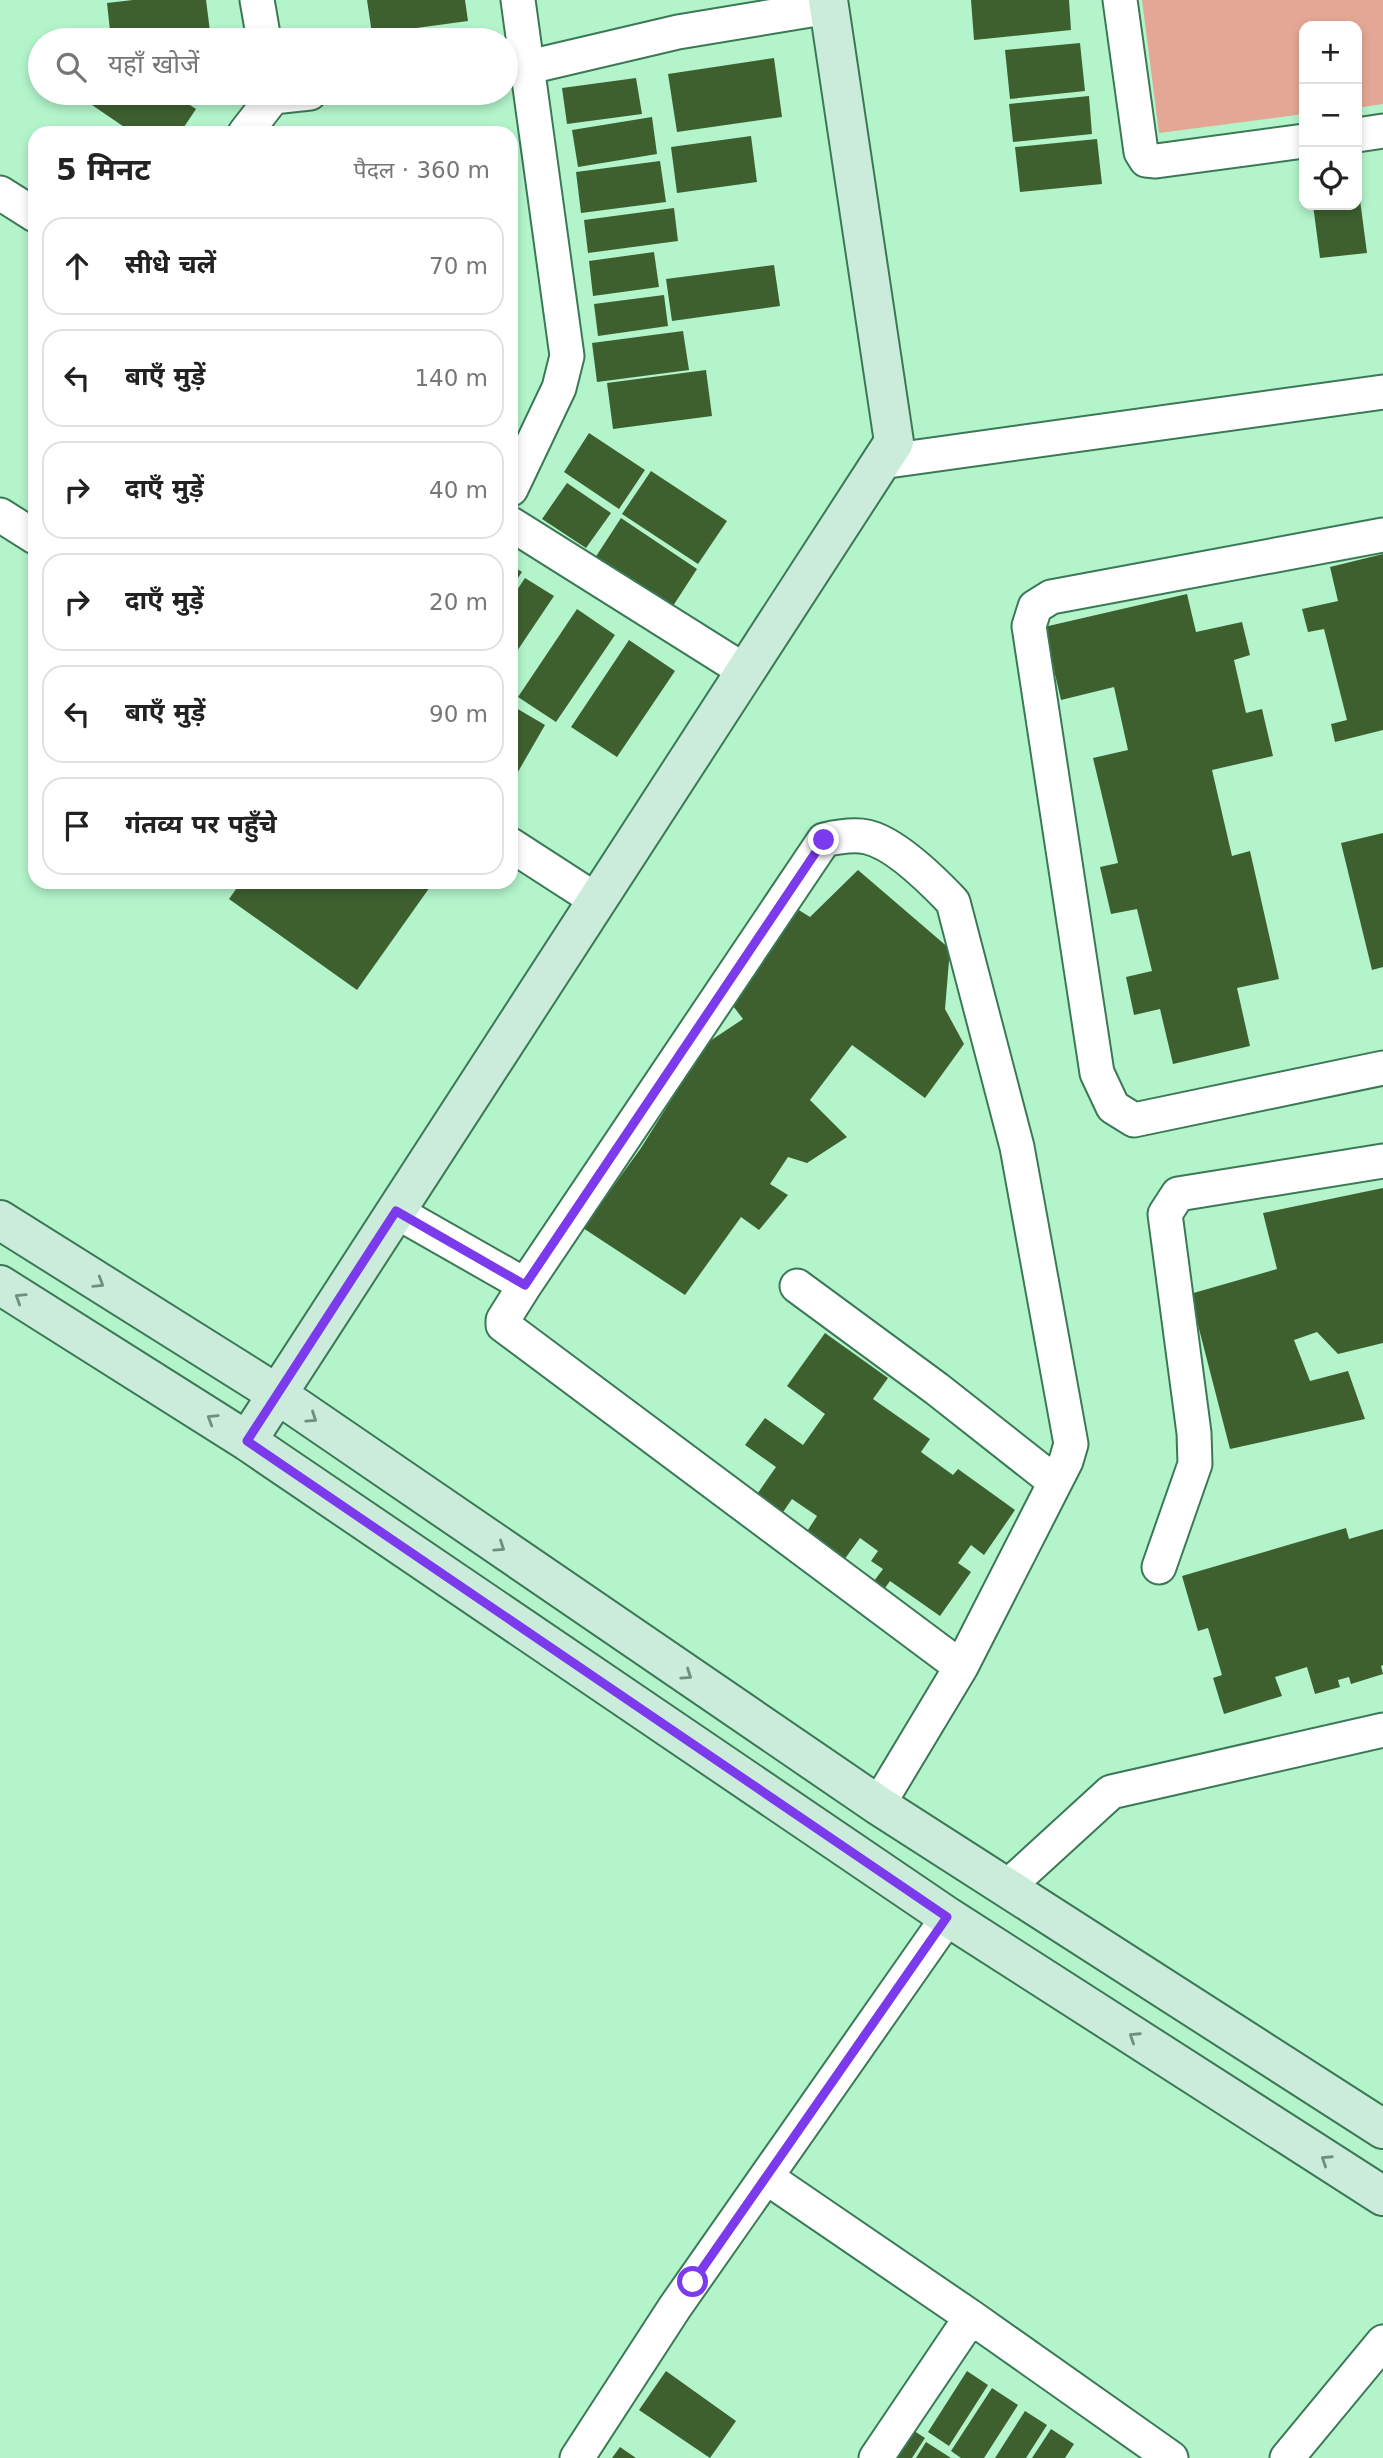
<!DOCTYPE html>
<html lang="hi">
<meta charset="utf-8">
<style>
body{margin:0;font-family:"DejaVu Sans","Noto Sans Devanagari",sans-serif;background:#f6f6f6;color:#222}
.controls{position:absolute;right:21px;top:21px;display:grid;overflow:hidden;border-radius:14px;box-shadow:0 4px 10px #0003}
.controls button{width:63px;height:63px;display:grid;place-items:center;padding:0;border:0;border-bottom:2px solid #e0e0e0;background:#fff;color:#222;font:35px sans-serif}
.stop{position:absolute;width:21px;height:21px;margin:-16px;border:5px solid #7c3aed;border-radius:50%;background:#fff}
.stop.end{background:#7c3aed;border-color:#fff;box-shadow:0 2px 7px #0008}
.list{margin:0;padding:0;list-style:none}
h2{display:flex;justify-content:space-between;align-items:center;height:91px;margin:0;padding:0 28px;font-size:30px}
h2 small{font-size:23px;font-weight:400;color:#767676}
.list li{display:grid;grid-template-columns:46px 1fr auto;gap:21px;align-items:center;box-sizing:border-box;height:98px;margin:0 14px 14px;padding:0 14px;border:2px solid #e0e0e0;border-radius:21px}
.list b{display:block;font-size:26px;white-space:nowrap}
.list em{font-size:23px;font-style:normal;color:#767676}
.icon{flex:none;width:38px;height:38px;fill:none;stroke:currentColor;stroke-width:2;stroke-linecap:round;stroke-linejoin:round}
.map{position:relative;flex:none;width:1383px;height:2458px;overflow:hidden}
.search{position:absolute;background:#fff;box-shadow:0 4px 10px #0003;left:28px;top:28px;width:490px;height:77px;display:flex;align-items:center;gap:18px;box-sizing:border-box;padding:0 24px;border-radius:38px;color:#767676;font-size:26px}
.panel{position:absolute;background:#fff;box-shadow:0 4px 10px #0003;left:28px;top:126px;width:490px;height:763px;border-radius:21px}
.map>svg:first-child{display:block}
.park{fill:#e4a795}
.building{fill:#3e602f}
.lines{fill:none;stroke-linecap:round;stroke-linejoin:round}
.street-casing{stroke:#3b7956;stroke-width:37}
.secondary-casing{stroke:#3b7956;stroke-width:42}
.street{stroke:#fff;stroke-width:33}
.secondary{stroke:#cbecda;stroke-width:38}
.oneway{stroke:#708e7e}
.route{stroke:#7c3aed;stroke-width:9}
</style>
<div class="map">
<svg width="1383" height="2458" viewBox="0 0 1383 2458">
<rect width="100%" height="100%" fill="#b3f4cb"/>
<path class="park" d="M 1142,0 L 1383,0 L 1383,104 L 1357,108 L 1357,26 L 1304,26 L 1304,114 L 1159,133 Z"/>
<path class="building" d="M 133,0 L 206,0 L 211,39 L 111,40 L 107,3 Z
M 367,0 L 465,0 L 468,21 L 372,34 Z
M 971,0 L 1069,0 L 1071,30 L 974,40 Z
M 1080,43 L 1085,91 L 1010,99 L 1005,50 Z
M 774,58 L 782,117 L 677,132 L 668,74 Z
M 636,78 L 642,114 L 567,124 L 562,88 Z
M 100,93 L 172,93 L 196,109 L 180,133 L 133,133 L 92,105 Z
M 1089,96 L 1092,134 L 1013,142 L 1009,104 Z
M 652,117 L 657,154 L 578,167 L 572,130 Z
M 751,136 L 757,182 L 677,193 L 671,147 Z
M 1097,139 L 1102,184 L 1020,192 L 1015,147 Z
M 660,161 L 666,202 L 581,213 L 576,172 Z
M 1357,177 L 1367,253 L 1320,258 L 1313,205 L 1357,205 Z
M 674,208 L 678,241 L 588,253 L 584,220 Z
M 654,252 L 659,287 L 593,296 L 589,261 Z
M 774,265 L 780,306 L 672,321 L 666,279 Z
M 664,295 L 668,326 L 598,336 L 594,304 Z
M 683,331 L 689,370 L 597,382 L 592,343 Z
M 706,370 L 712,416 L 613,429 L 607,383 Z
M 589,433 L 645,470 L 619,509 L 564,472 Z
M 651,471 L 727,521 L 698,564 L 622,514 Z
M 567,483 L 611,513 L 586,548 L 542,519 Z
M 621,518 L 697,569 L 671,609 L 595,558 Z
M 1383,554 L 1383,730 L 1335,742 L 1331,724 L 1347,720 L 1324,629 L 1308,632 L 1302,609 L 1338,601 L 1330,567 Z
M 511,565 L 522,572 L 511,588 Z
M 525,578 L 554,596 L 511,660 L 511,599 Z
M 1187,594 L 1196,632 L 1242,622 L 1250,655 L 1234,660 L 1246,713 L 1262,709 L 1273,756 L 1212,770 L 1232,856 L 1250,851 L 1279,979 L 1237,988 L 1250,1046 L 1173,1064 L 1160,1009 L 1134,1015 L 1126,977 L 1152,971 L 1137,909 L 1111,914 L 1100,867 L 1118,863 L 1093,758 L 1128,750 L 1114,687 L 1061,700 L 1044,627 Z
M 577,609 L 615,635 L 556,722 L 518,697 Z
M 629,640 L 675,671 L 617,757 L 571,727 Z
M 516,708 L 545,725 L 511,784 L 511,716 Z
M 1383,833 L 1383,967 L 1372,970 L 1341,843 Z
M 858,870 L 950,949 L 945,1009 L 964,1044 L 925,1098 L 852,1045 L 810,1100 L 847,1137 L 807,1163 L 788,1157 L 770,1184 L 788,1195 L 759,1230 L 741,1217 L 685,1295 L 583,1228 L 641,1148 L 707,1043 L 743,1019 L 724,994 L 786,902 L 810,917 Z
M 241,882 L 423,882 L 430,887 L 357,990 L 229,899 Z
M 1383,1188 L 1383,1343 L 1338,1354 L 1317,1332 L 1294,1340 L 1310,1381 L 1348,1371 L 1365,1419 L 1230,1449 L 1190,1294 L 1277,1269 L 1263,1213 Z
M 825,1333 L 888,1378 L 873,1399 L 930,1439 L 921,1452 L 953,1475 L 958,1469 L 1015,1510 L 984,1555 L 971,1545 L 958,1563 L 971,1572 L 940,1616 L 890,1581 L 885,1588 L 874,1581 L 883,1569 L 871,1561 L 878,1551 L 860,1538 L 844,1560 L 806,1533 L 817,1516 L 792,1499 L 781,1515 L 755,1497 L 776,1467 L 745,1445 L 765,1418 L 803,1445 L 825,1414 L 787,1386 Z
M 1346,1528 L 1349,1539 L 1383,1529 L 1383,1665 L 1381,1666 L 1383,1674 L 1351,1684 L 1349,1677 L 1338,1680 L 1340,1687 L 1315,1694 L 1307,1667 L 1275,1677 L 1282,1696 L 1224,1714 L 1213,1678 L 1222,1675 L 1208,1628 L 1198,1631 L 1182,1576 Z
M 666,2371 L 736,2421 L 710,2458 L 639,2410 Z
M 967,2371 L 988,2385 L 949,2446 L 928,2432 Z
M 992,2388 L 1018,2405 L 984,2458 L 961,2458 L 951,2451 Z
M 1025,2411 L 1047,2425 L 1026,2458 L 995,2458 Z
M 902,2423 L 925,2438 L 912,2458 L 880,2458 Z
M 1051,2429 L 1074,2444 L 1065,2458 L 1032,2458 Z
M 926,2442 L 951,2458 L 916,2458 Z
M 620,2447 L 636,2458 L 612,2458 Z"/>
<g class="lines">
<defs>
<path id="street" d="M 257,0 L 264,40
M 1120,0 L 1141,152 L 1146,160 L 1156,161 L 1304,141
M 508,69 L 529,67 L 678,32 L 829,7
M 273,97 L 310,93
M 245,133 L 273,97 L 272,93
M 1357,135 L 1383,131
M 0,193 L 35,215
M 881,462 L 1383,392
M 511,489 L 559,388 L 567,356 L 518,0
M 0,515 L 35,537
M 511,524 L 745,671
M 1383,535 L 1051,597 L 1035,607 L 1029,626 L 1097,1073 L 1113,1107 L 1134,1120 L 1383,1068
M 511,845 L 596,900
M 395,1211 L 525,1285 L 503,1320 L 503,1325 L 961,1667 L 878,1805
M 525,1285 L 824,840 C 837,837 853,834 867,837 C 895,843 934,882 953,902 L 1017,1147 L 1071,1444 L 1066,1461 L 961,1667
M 797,1286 L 937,1389 L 1055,1482
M 1159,1567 L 1195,1464 L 1194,1433 L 1165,1214 L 1178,1194 L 1383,1161
M 1006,1888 L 1111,1792 L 1383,1730
M 766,2177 L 971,2317 L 1171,2458
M 577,2458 L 675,2307 L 948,1917
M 876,2458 L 971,2317
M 1287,2458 L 1383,2342"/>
<path id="secondary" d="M 0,1220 L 277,1394 L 878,1805 L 1383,2129
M 0,1285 L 247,1441 L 948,1917 L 1383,2196
M 247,1441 L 894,442 L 828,0"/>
</defs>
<use href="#street" class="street-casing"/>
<use href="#secondary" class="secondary-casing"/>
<use href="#street" class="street"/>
<use href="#secondary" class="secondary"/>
</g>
<defs><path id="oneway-chevron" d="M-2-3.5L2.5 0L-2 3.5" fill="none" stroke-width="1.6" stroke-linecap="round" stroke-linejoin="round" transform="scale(1.75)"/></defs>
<g class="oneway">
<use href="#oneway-chevron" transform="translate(99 1283) rotate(32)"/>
<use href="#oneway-chevron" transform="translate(20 1298) rotate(-148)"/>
<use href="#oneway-chevron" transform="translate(312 1418) rotate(34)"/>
<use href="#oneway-chevron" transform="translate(212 1419) rotate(-148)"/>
<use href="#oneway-chevron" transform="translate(500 1547) rotate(34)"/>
<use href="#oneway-chevron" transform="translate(687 1675) rotate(34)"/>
<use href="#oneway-chevron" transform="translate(1134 2037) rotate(-147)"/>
<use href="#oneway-chevron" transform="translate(1326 2160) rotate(-147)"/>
</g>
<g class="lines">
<path class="route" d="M 693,2282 L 947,1917 L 247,1441 L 396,1211 L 525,1285 L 824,840"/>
</g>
</svg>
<div class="controls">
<button>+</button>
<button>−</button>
<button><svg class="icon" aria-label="locate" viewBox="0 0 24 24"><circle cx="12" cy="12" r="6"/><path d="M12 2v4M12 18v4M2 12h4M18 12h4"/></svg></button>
</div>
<div class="stop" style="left:693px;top:2282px"></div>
<div class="stop end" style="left:824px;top:840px"></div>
<div class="search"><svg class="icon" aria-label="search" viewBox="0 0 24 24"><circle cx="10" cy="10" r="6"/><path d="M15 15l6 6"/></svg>यहाँ खोजें</div>
<section class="panel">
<h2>5 मिनट<small>पैदल · 360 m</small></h2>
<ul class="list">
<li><svg class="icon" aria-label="ahead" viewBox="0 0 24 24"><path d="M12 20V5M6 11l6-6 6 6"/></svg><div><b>सीधे चलें</b></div><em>70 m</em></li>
<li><svg class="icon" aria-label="left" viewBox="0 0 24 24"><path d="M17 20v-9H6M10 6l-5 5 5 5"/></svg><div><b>बाएँ मुड़ें</b></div><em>140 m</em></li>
<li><svg class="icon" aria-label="right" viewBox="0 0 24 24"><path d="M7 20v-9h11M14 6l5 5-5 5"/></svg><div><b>दाएँ मुड़ें</b></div><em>40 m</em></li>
<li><svg class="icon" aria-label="right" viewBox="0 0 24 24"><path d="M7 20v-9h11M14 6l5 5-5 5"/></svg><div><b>दाएँ मुड़ें</b></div><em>20 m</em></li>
<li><svg class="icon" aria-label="left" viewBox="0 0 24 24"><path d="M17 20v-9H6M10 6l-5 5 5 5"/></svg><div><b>बाएँ मुड़ें</b></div><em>90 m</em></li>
<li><svg class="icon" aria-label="arrive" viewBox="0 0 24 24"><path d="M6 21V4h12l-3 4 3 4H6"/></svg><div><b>गंतव्य पर पहुँचे</b></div></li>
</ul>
</section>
</div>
